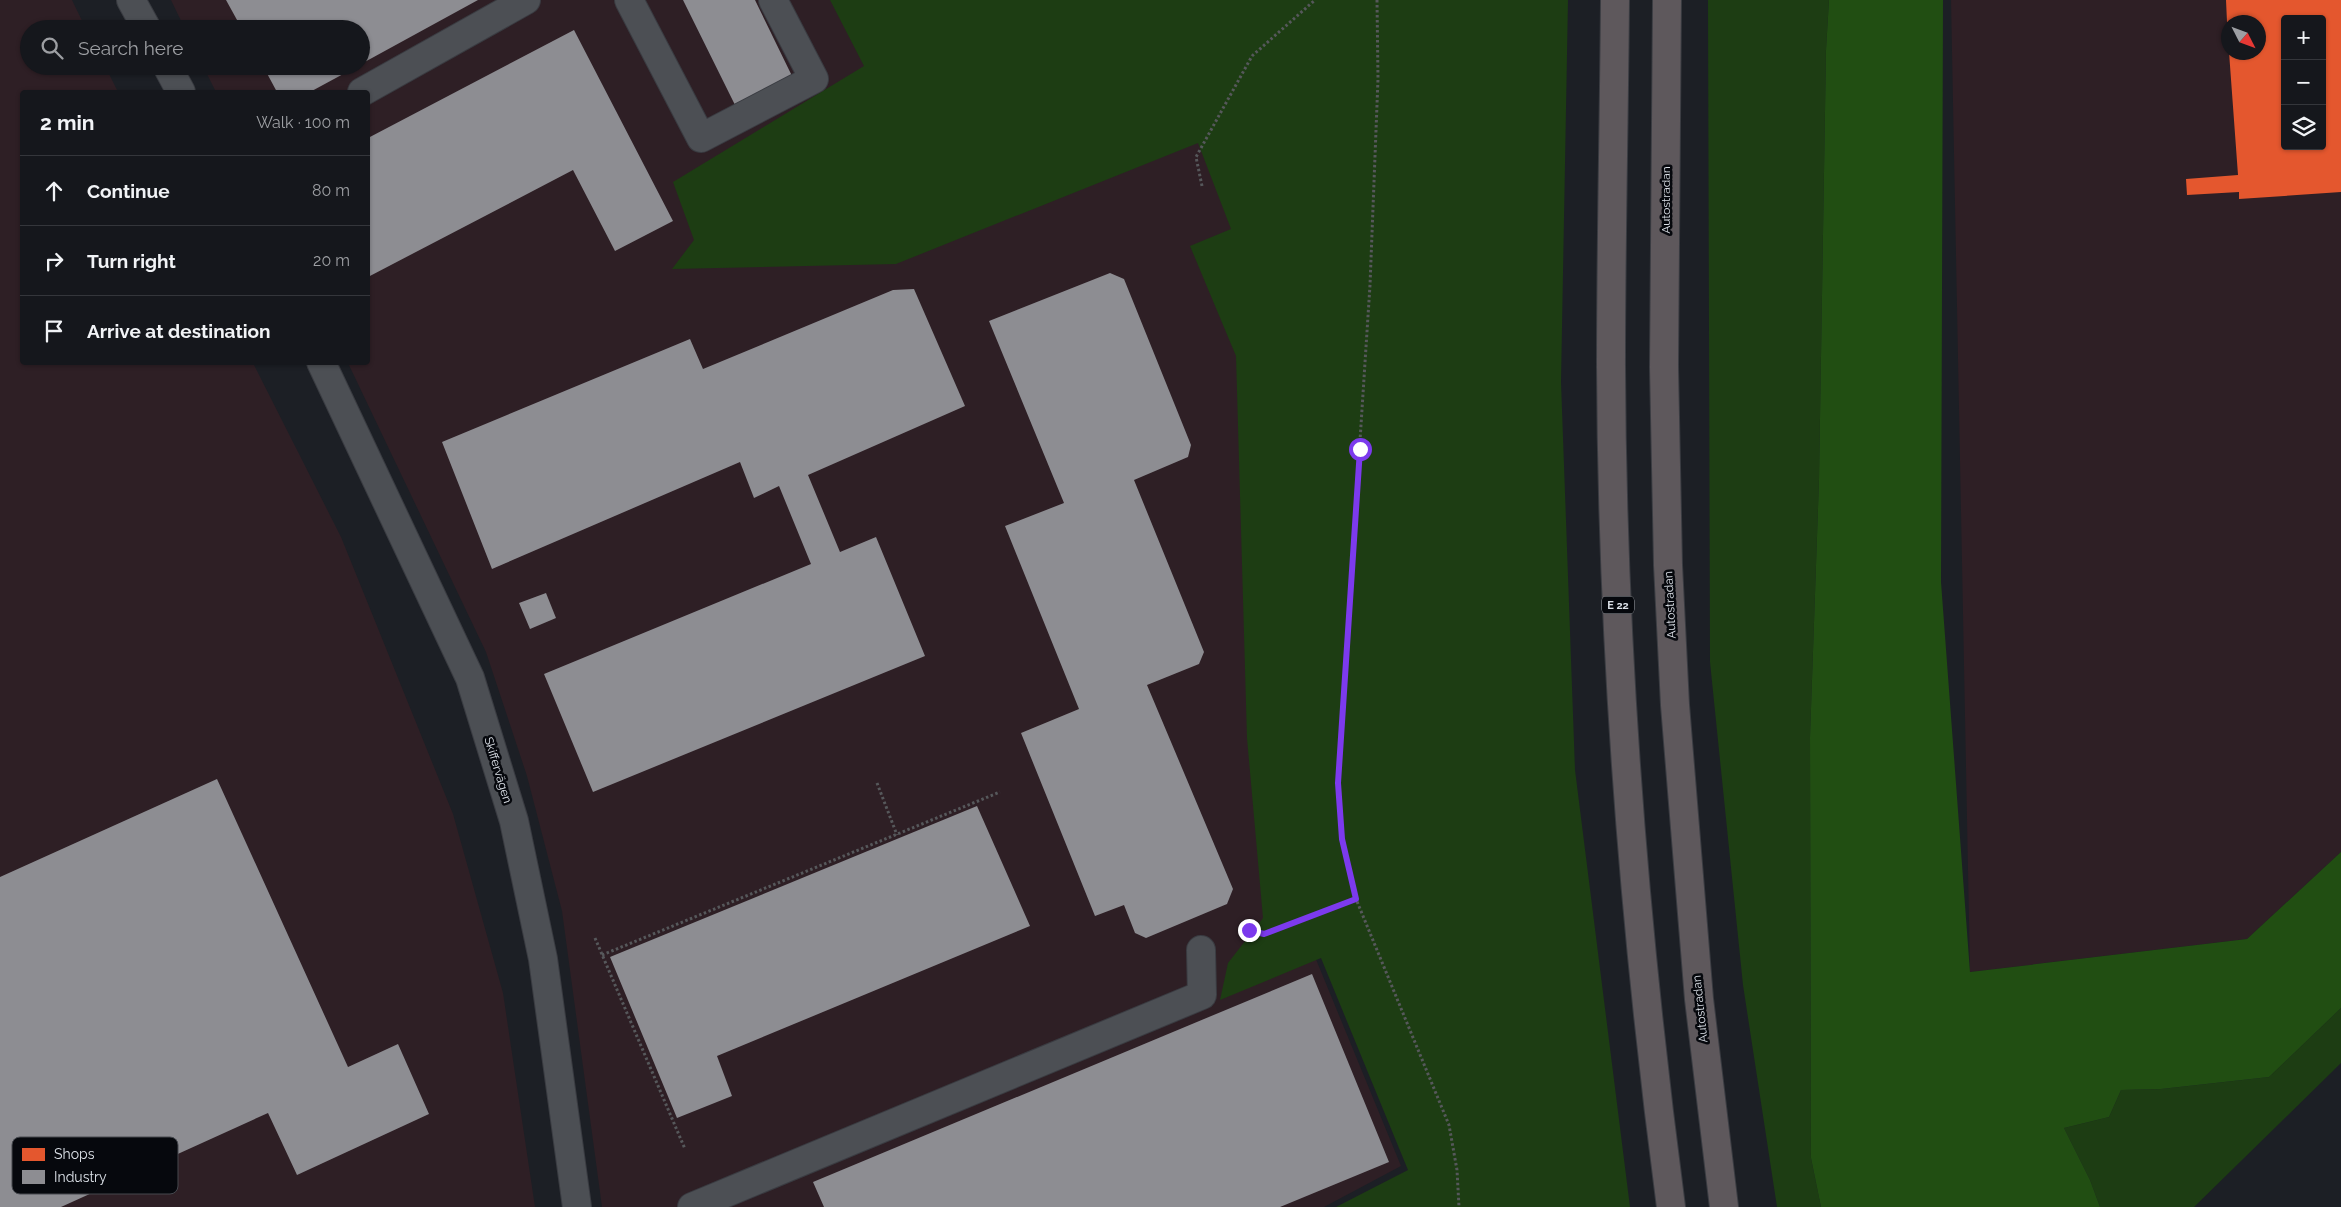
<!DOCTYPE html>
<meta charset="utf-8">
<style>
body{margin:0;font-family:Raleway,sans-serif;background:#222429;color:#f1f3f6}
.controls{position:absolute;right:15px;top:15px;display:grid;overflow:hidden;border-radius:5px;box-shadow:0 1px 4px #0004}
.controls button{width:45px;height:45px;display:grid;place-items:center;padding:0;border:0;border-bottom:1px solid #34363b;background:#15171c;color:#f1f3f6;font:25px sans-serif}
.compass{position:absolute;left:2221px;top:15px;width:45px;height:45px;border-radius:50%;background:#15171c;box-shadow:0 1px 4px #0004;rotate:132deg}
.stop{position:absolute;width:15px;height:15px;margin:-11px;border:4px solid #7c3aed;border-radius:50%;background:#fff}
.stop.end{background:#7c3aed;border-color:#fff;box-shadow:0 1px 5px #0008}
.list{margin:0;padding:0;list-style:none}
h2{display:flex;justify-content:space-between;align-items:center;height:65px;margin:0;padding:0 20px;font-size:21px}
h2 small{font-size:16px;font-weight:400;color:#9d9fa3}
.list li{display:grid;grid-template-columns:32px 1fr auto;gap:15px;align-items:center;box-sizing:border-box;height:70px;padding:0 20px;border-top:1px solid #34363b}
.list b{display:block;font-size:19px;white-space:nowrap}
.list em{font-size:16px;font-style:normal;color:#9d9fa3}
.icon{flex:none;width:28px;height:28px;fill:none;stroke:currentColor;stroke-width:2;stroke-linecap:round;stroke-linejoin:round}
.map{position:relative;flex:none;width:2341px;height:1207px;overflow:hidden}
.search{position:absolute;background:#15171c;box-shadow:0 1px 4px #0004;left:20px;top:20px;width:350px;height:55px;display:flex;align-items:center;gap:12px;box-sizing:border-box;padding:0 18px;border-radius:28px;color:#9d9fa3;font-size:19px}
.panel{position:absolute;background:#15171c;box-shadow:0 1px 4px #0004;left:20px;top:90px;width:350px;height:275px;border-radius:5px}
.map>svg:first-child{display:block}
.industrial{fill:#2e1f25;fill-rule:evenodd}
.green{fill:#1d3d13}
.forest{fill:#214e12}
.shops{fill:#e4572e;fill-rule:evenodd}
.industry{fill:#8d8d92}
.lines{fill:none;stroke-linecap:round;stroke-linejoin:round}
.minor-casing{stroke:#3a3c42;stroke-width:30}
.highway-casing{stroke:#3a3c42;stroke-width:30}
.path{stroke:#56585b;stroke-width:3;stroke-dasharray:2.5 2.5;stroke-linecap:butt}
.minor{stroke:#4c4f54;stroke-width:28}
.highway{stroke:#5e585c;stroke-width:28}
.route{stroke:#7c3aed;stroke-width:6}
.labels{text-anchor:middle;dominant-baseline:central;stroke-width:5;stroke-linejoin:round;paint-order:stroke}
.shield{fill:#06080d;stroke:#9ca0a6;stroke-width:1}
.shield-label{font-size:11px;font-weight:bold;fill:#dce1e8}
.street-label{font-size:12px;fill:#dce1e8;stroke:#06080d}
.key{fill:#06080d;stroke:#46494f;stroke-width:1}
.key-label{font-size:14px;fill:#dce1e8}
</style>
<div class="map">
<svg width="2341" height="1207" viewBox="0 0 2341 1207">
<rect width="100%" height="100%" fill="#1c1f25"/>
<path class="industrial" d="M 0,0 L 72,0 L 86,29 L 29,29 L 29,66 L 105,66 L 118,92 L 22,92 L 22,362 L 253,363 L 341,537 L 453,814 L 503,993 L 535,1207 L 0,1207 Z
M 171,0 L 1302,0 L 1306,935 L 1401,1166 L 1324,1207 L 602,1207 L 562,911 L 527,776 L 486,652 L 348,363 L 368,362 L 368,92 L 216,92 L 203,66 L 361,66 L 361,29 L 185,29 Z
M 1951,0 L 2341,0 L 2341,852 L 2247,939 L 1970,972 ZM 2285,19 L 2322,19 L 2322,146 L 2285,146 ZM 2228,22 L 2258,22 L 2258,52 L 2228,52 Z"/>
<path class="green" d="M 830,0 L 1568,0 L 1561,382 L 1575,770 L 1630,1207 L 1336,1207 L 1408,1170 L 1321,958 L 1220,1000 L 1228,963 L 1263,918 L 1247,738 L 1236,356 L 1190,246 L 1231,229 L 1198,143 L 896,264 L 672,269 L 694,240 L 673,182 L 864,66 Z
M 1708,0 L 1829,0 L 1826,50 L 1819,480 L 1810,737 L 1811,1158 L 1821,1207 L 1777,1207 L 1743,985 L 1710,662 Z
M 2341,1008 L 2341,1063 L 2194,1207 L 2100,1207 L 2090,1180 L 2064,1128 L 2109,1117 L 2121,1090 L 2161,1089 L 2269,1077 Z"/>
<path class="forest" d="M 1829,0 L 1943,0 L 1941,582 L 1970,972 L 2247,939 L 2341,852 L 2341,1008 L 2269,1077 L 2161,1089 L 2121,1090 L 2109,1117 L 2064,1128 L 2090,1180 L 2100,1207 L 1821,1207 L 1811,1158 L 1810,737 L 1819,480 L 1826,50 Z"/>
<path class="shops" d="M 2226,0 L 2341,0 L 2341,192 L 2239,199 L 2239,192 L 2187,195 L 2186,179 L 2238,175 L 2229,52 L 2258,52 L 2258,22 L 2227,22 ZM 2285,19 L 2322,19 L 2322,146 L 2285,146 Z"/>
<path class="industry" d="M 226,0 L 478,0 L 361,64 L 361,29 L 242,29 Z
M 683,0 L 755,0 L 792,76 L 735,105 Z
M 574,30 L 673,221 L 615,251 L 573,170 L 368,277 L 368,138 Z
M 263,66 L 358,66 L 310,92 L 277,92 Z
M 1110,273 L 1124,279 L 1191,445 L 1188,457 L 1134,480 L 1204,652 L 1199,664 L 1147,685 L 1233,889 L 1227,904 L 1146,938 L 1135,933 L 1124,905 L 1095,916 L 1021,733 L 1079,709 L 1005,526 L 1064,503 L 989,321 Z
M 914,289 L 965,406 L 808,475 L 840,552 L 876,537 L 925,656 L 593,792 L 544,674 L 811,564 L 779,486 L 754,498 L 740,462 L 492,569 L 442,442 L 690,339 L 703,369 L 893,290 Z
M 546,593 L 556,618 L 530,629 L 519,603 Z
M 217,779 L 348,1067 L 398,1044 L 429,1114 L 297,1175 L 268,1113 L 61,1207 L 0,1207 L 0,877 Z
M 977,806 L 1030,926 L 717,1056 L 732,1096 L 677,1118 L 610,957 Z
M 1312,974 L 1389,1162 L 1280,1207 L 824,1207 L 813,1182 Z"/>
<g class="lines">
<defs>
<path id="minor" d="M 131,0 L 147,29
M 629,0 L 701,138 L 814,79 L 773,0
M 167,66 L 181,92
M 362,92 L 526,0
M 321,362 L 470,678 L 514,821 L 543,959 L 577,1207
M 692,1207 L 1202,995 L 1201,950"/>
<path id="highway" d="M 1615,0 C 1614,122 1611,243 1611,365 C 1612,646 1634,928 1671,1207
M 1667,0 L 1664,367 L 1668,565 L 1675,705 L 1699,999 L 1724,1207"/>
</defs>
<use href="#minor" class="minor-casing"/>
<use href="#highway" class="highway-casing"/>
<path class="path" d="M 1377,0 L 1378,79 L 1370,285 L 1338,783 L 1341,839 L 1356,899 L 1449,1125 L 1457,1170 L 1459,1207
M 1202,186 L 1196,157 L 1252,56 L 1315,0
M 877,783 L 897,835
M 1249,931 L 1264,934 L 1356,899
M 595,938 L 685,1149
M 602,955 L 1000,792"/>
<use href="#minor" class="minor"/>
<use href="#highway" class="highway"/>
</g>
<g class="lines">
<path class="route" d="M 1249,930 L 1264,934 L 1356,899 L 1342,839 L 1338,783 L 1360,449"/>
</g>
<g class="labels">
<rect class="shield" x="1602" y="596.5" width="32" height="17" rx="4"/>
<g class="shield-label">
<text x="1618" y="605">E 22</text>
</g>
<g class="street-label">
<text transform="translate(1666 200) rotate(-90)">Autostradan</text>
<text transform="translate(1670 605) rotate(-93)">Autostradan</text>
<text transform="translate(498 770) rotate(73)">Skiffervägen</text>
<text transform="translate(1700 1009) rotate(-96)">Autostradan</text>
</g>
</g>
<rect x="12" y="1137" width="166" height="57" rx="8" class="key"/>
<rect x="22" y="1148" width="23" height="13" fill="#e4572e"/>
<rect x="22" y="1170" width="23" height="14" fill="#8d8d92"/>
<g class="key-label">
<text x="54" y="1159">Shops</text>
<text x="54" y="1182">Industry</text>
</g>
</svg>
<div class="controls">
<button>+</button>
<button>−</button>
<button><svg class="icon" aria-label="layers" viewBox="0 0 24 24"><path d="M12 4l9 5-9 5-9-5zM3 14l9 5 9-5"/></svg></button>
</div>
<svg class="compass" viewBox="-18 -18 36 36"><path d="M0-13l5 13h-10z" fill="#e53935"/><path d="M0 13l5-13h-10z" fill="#9d9fa3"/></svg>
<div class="stop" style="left:1360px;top:449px"></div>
<div class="stop end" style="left:1249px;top:930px"></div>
<div class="search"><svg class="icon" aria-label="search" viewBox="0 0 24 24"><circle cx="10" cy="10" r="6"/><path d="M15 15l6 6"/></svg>Search here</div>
<section class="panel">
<h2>2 min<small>Walk · 100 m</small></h2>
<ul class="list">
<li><svg class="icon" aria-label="ahead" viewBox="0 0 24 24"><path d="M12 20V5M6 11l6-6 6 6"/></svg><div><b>Continue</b></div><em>80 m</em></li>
<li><svg class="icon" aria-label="right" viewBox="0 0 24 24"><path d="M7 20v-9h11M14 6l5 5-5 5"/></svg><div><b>Turn right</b></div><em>20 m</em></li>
<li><svg class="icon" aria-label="arrive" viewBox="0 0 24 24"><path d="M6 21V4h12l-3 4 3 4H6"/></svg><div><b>Arrive at destination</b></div></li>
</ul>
</section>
</div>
